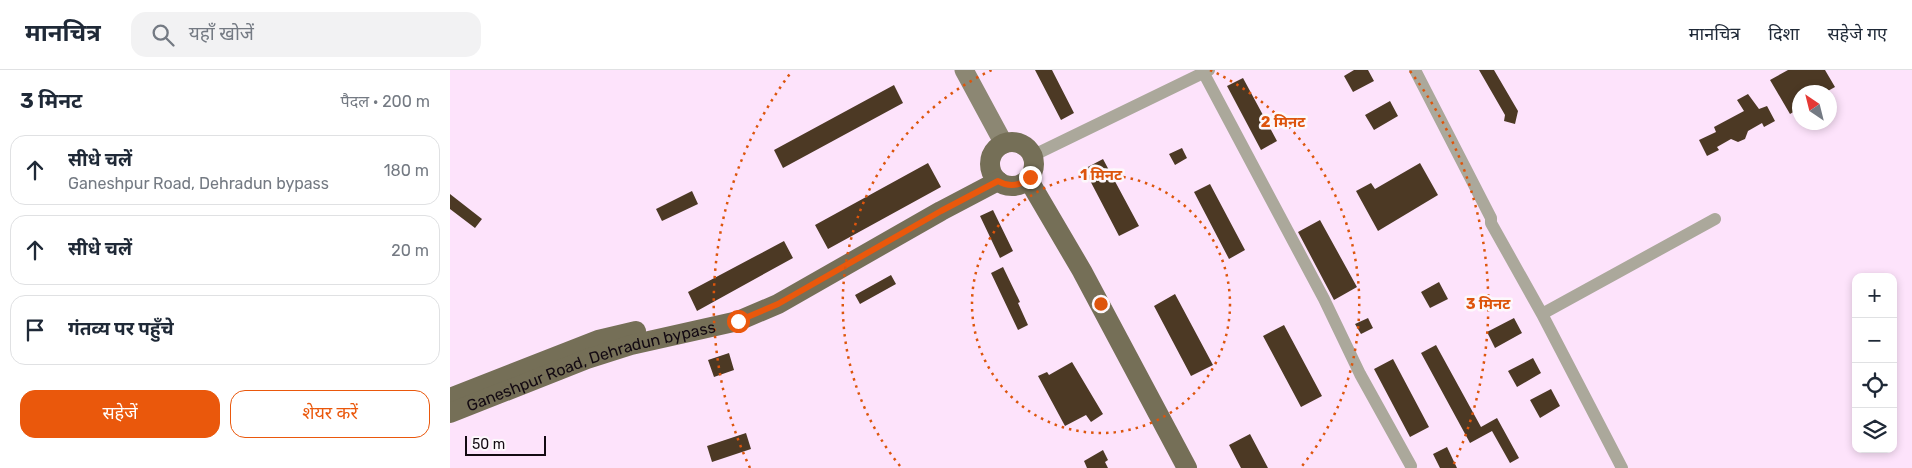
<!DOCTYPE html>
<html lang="hi">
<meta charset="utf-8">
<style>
body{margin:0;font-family:Rubik,"Noto Sans Devanagari",sans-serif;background:#f2f2f3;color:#1f2937}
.controls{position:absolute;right:15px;bottom:15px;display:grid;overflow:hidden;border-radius:10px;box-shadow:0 2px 8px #0003}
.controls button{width:45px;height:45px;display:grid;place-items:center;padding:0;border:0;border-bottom:1px solid #e0e1e3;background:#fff;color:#1f2937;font:25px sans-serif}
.compass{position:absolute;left:1342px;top:15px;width:45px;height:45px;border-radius:50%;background:#fff;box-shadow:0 2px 8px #0003;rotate:325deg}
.scale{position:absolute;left:15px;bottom:12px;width:81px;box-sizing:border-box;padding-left:5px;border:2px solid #130a12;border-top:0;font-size:14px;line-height:18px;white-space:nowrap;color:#130a12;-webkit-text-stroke:4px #fdf8fc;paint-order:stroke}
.stop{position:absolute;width:15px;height:15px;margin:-11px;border:4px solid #ea580c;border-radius:50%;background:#fff}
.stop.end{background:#ea580c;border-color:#fff;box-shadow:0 1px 5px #0008}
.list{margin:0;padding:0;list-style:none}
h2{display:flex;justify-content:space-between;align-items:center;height:65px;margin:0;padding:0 20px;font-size:21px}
h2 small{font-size:16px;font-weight:400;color:#747a83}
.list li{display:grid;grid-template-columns:32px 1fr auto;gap:15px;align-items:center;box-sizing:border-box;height:70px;margin:0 10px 10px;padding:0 10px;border:1px solid #e0e1e3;border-radius:15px}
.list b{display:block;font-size:19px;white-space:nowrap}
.list p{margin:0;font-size:16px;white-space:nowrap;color:#747a83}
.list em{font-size:16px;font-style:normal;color:#747a83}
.actions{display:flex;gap:10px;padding:15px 20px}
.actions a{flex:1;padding:11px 0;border:1px solid #ea580c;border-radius:15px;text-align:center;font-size:18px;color:#ea580c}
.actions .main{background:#ea580c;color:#fff}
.icon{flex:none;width:28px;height:28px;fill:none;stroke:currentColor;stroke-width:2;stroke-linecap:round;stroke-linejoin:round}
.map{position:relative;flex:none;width:1462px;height:398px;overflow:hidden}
header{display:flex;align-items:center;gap:30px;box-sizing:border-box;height:70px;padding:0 25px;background:#fff;border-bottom:1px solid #e0e1e3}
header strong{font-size:24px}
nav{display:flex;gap:28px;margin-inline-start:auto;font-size:18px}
.search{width:350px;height:45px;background:#f2f2f3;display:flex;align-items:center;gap:12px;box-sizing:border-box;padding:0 18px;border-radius:15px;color:#747a83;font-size:19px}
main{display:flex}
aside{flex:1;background:#fff}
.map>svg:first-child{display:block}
.building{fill:#4c3924}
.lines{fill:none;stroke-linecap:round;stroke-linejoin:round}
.minor{stroke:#aba89b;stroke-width:12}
.secondary{stroke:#8c8773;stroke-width:19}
.primary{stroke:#756f57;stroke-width:20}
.route{stroke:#ea580c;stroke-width:6}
.ring{fill:none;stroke:#dd550c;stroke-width:2.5;stroke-dasharray:2.5 5}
.labels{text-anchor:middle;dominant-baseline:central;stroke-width:5;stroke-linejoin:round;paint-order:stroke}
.street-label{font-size:16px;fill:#130a12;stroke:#fdf8fc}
.centre{fill:#dd550c;stroke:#fdf8fc;stroke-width:2.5}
.ring-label{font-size:15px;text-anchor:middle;font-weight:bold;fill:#dd550c;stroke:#fdf8fc;stroke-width:5;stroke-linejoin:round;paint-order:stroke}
</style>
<header>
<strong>मानचित्र</strong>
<div class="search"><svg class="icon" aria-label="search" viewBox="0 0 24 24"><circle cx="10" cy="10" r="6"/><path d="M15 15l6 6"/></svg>यहाँ खोजें</div>
<nav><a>मानचित्र</a><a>दिशा</a><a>सहेजे गए</a></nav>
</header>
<main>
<aside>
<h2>3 मिनट<small>पैदल · 200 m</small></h2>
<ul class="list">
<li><svg class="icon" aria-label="ahead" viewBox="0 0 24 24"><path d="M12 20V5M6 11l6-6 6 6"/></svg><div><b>सीधे चलें</b><p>Ganeshpur Road, Dehradun bypass</p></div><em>180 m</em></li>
<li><svg class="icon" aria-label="ahead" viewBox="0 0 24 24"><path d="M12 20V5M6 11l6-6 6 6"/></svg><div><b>सीधे चलें</b></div><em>20 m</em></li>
<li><svg class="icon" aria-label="arrive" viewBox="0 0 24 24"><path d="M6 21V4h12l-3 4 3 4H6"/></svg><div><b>गंतव्य पर पहुँचे</b></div></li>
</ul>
<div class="actions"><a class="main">सहेजें</a><a>शेयर करें</a></div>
</aside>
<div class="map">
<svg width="1462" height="398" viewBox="0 0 1462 398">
<rect width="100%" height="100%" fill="#fde3fb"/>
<path class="building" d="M 585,0 L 602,0 L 624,43 L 611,50 Z
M 904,0 L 918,0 L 924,11 L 903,22 L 894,6 Z
M 1029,0 L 1044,0 L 1068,41 L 1065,54 L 1054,51 L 1055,45 Z
M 1338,0 L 1375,0 L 1385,17 L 1376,22 L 1350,22 L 1350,38 L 1340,44 L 1320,10 Z
M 793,8 L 827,71 L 811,80 L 777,16 Z
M 444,15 L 453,33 L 333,98 L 324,80 Z
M 1298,24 L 1309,39 L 1317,36 L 1325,51 L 1314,57 L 1312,53 L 1298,61 L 1295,69 L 1288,72 L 1281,69 L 1267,77 L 1269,80 L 1257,86 L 1249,70 L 1266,62 L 1264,57 L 1294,41 L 1287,30 Z
M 940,31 L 948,46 L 924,60 L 915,45 Z
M 732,78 L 737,88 L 725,95 L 719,84 Z
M 653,89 L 689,156 L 669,166 L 634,99 Z
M 478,93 L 491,117 L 378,179 L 365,155 Z
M 970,93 L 988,125 L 928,161 L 906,121 L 921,113 L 925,119 Z
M 760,114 L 795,180 L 779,189 L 744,122 Z
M 242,121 L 248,134 L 212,151 L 206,139 Z
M 0,124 L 32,149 L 25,158 L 0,139 Z
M 543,140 L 563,181 L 550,188 L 530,146 Z
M 870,150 L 907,217 L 884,230 L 848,162 Z
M 334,171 L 343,188 L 247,241 L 238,222 Z
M 553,197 L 570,232 L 568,233 L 578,255 L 568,260 L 541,203 Z
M 441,205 L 446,214 L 410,234 L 405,225 Z
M 989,212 L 998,229 L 980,238 L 971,222 Z
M 725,224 L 763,295 L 741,306 L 704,236 Z
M 918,248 L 923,258 L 911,264 L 905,254 Z
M 1064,248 L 1072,263 L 1045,278 L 1037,262 Z
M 834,255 L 872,326 L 851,337 L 813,266 Z
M 986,275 L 1031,357 L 1047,348 L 1069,388 L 1060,393 L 1042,361 L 1020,373 L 971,283 Z
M 279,283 L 284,300 L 264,307 L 258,290 Z
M 1083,288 L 1091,303 L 1067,317 L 1058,301 Z
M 943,289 L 979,357 L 960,367 L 924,299 Z
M 622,292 L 653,344 L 641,352 L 636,345 L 615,356 L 588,306 L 597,302 L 599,305 Z
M 1101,319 L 1110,336 L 1090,348 L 1080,330 Z
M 296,363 L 301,379 L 262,392 L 257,376 Z
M 800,364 L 818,398 L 791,398 L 779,375 Z
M 997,377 L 1007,398 L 990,398 L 983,384 Z
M 653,380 L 658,390 L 655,392 L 658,398 L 637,398 L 634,391 Z"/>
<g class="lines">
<path class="minor" d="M 752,0 L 874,229 L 910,304 L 961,396
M 965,0 L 1041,148 L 1041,153 L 1092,244 L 1172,398
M 582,86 L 759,0
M 1092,244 L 1265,149"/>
<path class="secondary" d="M 514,0 L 554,74"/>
<g class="primary">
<circle cx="562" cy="94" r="22"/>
<path d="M 578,109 L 632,201 L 737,398"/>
<path d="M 0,328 L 148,270 L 186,261"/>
<path id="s1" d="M 0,343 L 137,289 L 181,275 L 288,251 L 328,234 L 491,141 L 548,111"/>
</g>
</g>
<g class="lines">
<path class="route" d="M 288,251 L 328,234 L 491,141 L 548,111 C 560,118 570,116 580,107"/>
</g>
<g class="ring">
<circle cx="651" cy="234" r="129"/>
<path d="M450 396A258 258 0 0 1 542 0M760 0A258 258 0 0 1 852 396"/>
<path d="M300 398A387 387 0 0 1 342 1M960 1A387 387 0 0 1 1002 398"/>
</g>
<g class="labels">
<g class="street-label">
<text stroke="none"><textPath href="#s1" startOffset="149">Ganeshpur Road, Dehradun bypass</textPath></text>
</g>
</g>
<circle cx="651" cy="234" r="8" class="centre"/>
<g class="ring-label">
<text x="833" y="57">2 मिनट</text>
<text x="651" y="110">1 मिनट</text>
<text x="1038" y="239">3 मिनट</text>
</g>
</svg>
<div class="controls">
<button>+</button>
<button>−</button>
<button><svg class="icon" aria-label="locate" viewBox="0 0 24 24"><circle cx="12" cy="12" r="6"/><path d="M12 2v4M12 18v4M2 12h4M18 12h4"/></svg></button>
<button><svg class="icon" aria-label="layers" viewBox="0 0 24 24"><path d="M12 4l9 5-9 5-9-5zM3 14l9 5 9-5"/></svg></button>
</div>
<svg class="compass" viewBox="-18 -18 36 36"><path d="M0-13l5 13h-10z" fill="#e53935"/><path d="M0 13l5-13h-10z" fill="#747a83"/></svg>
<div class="scale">50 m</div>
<div class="stop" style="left:288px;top:251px"></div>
<div class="stop end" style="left:580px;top:107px"></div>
</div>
</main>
